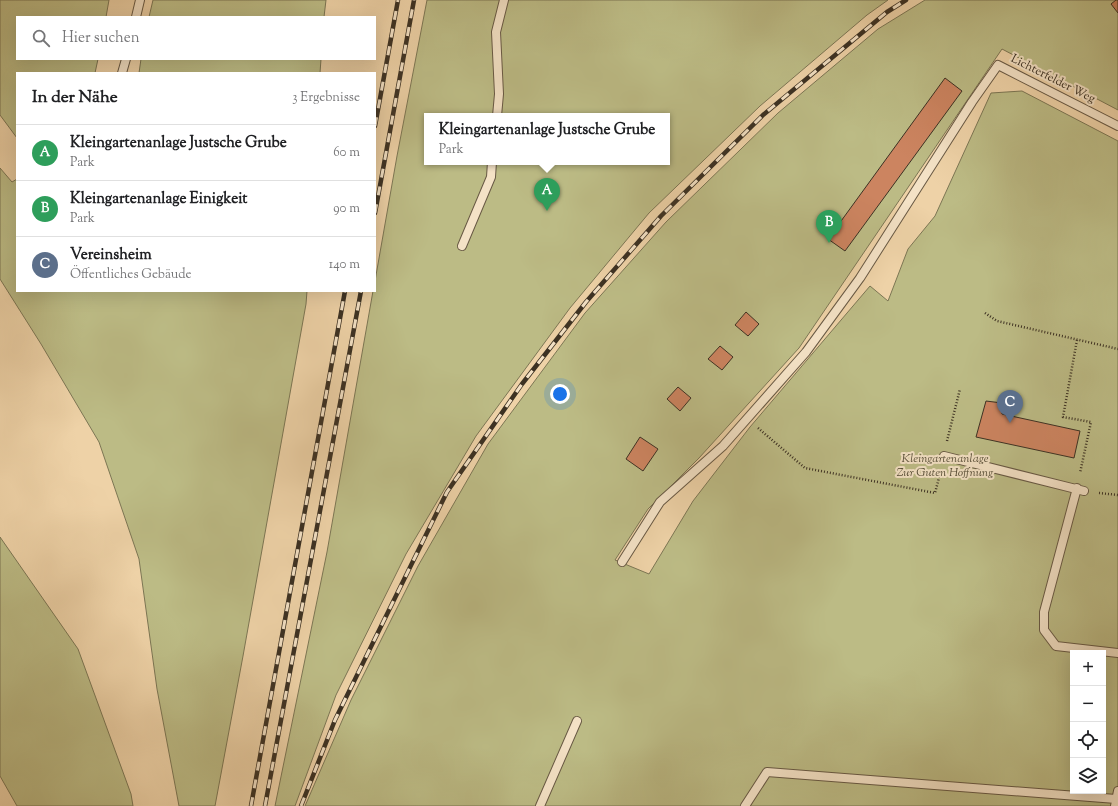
<!DOCTYPE html>
<html lang="de">
<meta charset="utf-8">
<style>
body{margin:0;font-family:"Sorts Mill Goudy",serif;background:#f2f2f2;color:#202124}
.controls{position:absolute;right:12px;bottom:12px;display:grid;overflow:hidden;border-radius:0px;box-shadow:0 4px 16px #0002}
.controls button{width:36px;height:36px;display:grid;place-items:center;padding:0;border:0;border-bottom:1px solid #e0e0e0;background:#fff;color:#202124;font:20px sans-serif}
.you{position:absolute;left:560px;top:394px;width:14px;height:14px;margin:-10px;border:3px solid #fff;border-radius:50%;background:#1a73e8;box-shadow:0 0 0 6px #1a73e833}
.badge{display:grid;place-items:center;width:26px;height:26px;border-radius:50%;background:#8f2418;color:#fff;font-size:13px;font-weight:700}
.pin{position:absolute;translate:-50% -33px;filter:drop-shadow(0 1px 2px #0008)}
.pin::after{content:'';position:absolute;top:21px;width:14px;height:12px;background:inherit;clip-path:polygon(0 0,100% 0,50% 100%)}
.popup{position:absolute;left:424px;top:113px;width:246px;height:52px;box-sizing:border-box;display:grid;place-content:center;border-radius:0px;background:#fff;filter:drop-shadow(0 1px 3px #0005);font-size:13px;white-space:nowrap;color:#757577}
.popup b{font-size:15px;color:#202124}
.popup::after{content:'';position:absolute;left:50%;top:100%;margin-left:-8px;border:8px solid transparent;border-top-color:#fff}
.list{margin:0;padding:0;list-style:none}
h2{display:flex;justify-content:space-between;align-items:center;height:52px;margin:0;padding:0 16px;font-size:17px}
h2 small{font-size:13px;font-weight:400;color:#757577}
.list li{display:grid;grid-template-columns:26px 1fr auto;gap:12px;align-items:center;box-sizing:border-box;height:56px;padding:0 16px;border-top:1px solid #e0e0e0}
.list b{display:block;font-size:15px;white-space:nowrap}
.list p{margin:0;font-size:13px;white-space:nowrap;color:#757577}
.list em{font-size:13px;font-style:normal;color:#757577}
.icon{flex:none;width:22px;height:22px;fill:none;stroke:currentColor;stroke-width:2;stroke-linecap:round;stroke-linejoin:round}
.map{position:relative;flex:none;width:1118px;height:806px;overflow:hidden}
.search{position:absolute;background:#fff;box-shadow:0 4px 16px #0002;left:16px;top:16px;width:360px;height:44px;display:flex;align-items:center;gap:10px;box-sizing:border-box;padding:0 14px;border-radius:0px;color:#757577;font-size:15px}
.panel{position:absolute;background:#fff;box-shadow:0 4px 16px #0002;left:16px;top:72px;width:360px;height:220px;border-radius:0px}
.map>svg:first-child{display:block}
.green{fill:#bcbb85;stroke:#7c7654;fill-rule:evenodd}
.building{fill:#cc8460;stroke:#3c3123}
.lines{fill:none;stroke-linecap:round;stroke-linejoin:round}
.service-casing{stroke:#685944;stroke-width:10}
.path{stroke:#3c3123;stroke-width:2.5;stroke-dasharray:1 2;stroke-linecap:butt}
.service{stroke:#f4e2c6;stroke-width:8}
.rail-casing{stroke:#3c3123;stroke-width:4.5}
.rail{stroke:#f4e2c6;stroke-width:3;stroke-dasharray:9;stroke-linecap:butt}
.labels{text-anchor:middle;dominant-baseline:central;stroke-width:4;stroke-linejoin:round;paint-order:stroke}
.street-label{font-size:12px;fill:#3c3123;stroke:#f4e2c6}
.park-label{font-size:12px;font-style:italic;fill:#564d37;stroke:#f4e2c6}
</style>
<div class="map">
<svg width="1118" height="806" viewBox="0 0 1118 806">
<rect width="100%" height="100%" fill="#eed2a7"/>
<filter id="stains"><feTurbulence type="fractalNoise" baseFrequency=".005" numOctaves="4"/><feColorMatrix values="0 0 0 0 .2 0 0 0 0 .09 0 0 0 0 .02 0 0 0 .5 -.17"/></filter>
<radialGradient id="worn" r=".72"><stop offset=".6" stop-color="#630" stop-opacity="0"/><stop offset="1" stop-color="#630" stop-opacity=".3"/></radialGradient>
<path class="green" d="M 0,0 L 109,0 L 106,17 L 17,17 L 17,59 L 98,59 L 95,73 L 17,73 L 17,138 L 0,115 Z
M 153,0 L 326,0 L 324,17 L 149,17 Z
M 427,0 L 888,0 L 867,15 L 760,106 L 649,213 L 570,308 L 476,436 L 406,554 L 336,695 L 295,806 L 275,806 L 327,552 L 373,291 L 375,291 L 375,281 L 397,156 ZM 427,116 L 667,116 L 667,162 L 427,162 Z
M 925,0 L 1118,0 L 1118,110 L 1002,49 L 799,348 L 699,458 L 648,509 L 615,560 L 649,574 L 693,501 L 750,427 L 870,286 L 888,301 L 908,249 L 935,216 L 991,93 L 1022,91 L 1118,141 L 1118,806 L 305,806 L 351,700 L 418,566 L 488,444 L 585,313 L 666,222 L 778,113 L 878,29 ZM 1073,653 L 1103,653 L 1103,791 L 1073,791 Z
M 141,59 L 321,59 L 320,73 L 139,73 Z
M 0,168 L 12,182 L 17,179 L 17,291 L 307,291 L 306,304 L 243,656 L 215,806 L 179,806 L 157,689 L 139,559 L 99,442 L 41,344 L 0,279 Z
M 0,537 L 78,649 L 131,794 L 133,806 L 17,806 L 0,776 Z"/>
<path class="building" d="M 1116,0 L 1118,0 L 1118,13 L 1111,4 Z
M 945,78 L 962,91 L 845,251 L 828,239 Z
M 746,312 L 759,324 L 748,336 L 735,325 Z
M 720,346 L 733,357 L 722,370 L 708,359 Z
M 678,387 L 691,398 L 680,411 L 667,399 Z
M 986,401 L 1002,403 L 1002,414 L 1080,431 L 1074,458 L 976,437 Z
M 640,437 L 658,449 L 643,471 L 626,459 Z"/>
<g class="lines">
<defs>
<path id="service" d="M 136,17 L 140,0
M 122,73 L 126,59
M 497,116 L 499,94 L 496,32 L 504,0
M 462,246 L 491,177 L 492,162
M 944,456 L 1084,491
M 1077,488 L 1044,612 L 1044,630 L 1056,646 L 1118,653
M 622,562 L 660,502 L 723,446 L 806,352 L 860,278 L 972,102 L 998,65 L 1118,126
M 540,806 L 577,721
M 745,806 L 767,772 L 1116,799
M 1115,806 L 1118,791"/>
</defs>
<use href="#service" class="service-casing"/>
<path class="path" d="M 985,313 L 997,321 L 1118,349
M 1077,340 L 1063,417 L 1091,422 L 1080,473
M 758,428 L 805,468 L 935,493 L 941,470
M 947,441 L 960,389
M 1099,493 L 1118,495"/>
<use href="#service" class="service"/>
<defs>
<path id="rail" d="M 375,126 L 398,0
M 375,213 L 414,0
M 251,806 L 345,291
M 265,806 L 361,291
M 301,806 L 335,720 L 447,492 L 522,384 L 586,302 L 661,216 L 763,115 L 887,12 L 906,0"/>
</defs>
<use href="#rail" class="rail-casing"/>
<use href="#rail" class="rail"/>
</g>
<g class="labels">
<g class="street-label">
<text transform="translate(1053 79) rotate(27)">Lichterfelder Weg</text>
</g>
<g class="park-label">
<text x="945" y="459">Kleingartenanlage<tspan x="945" dy="14">Zur Guten Hoffnung</tspan></text>
</g>
</g>
<rect width="100%" height="100%" filter="url(#stains)"/>
<rect width="100%" height="100%" fill="url(#worn)"/>
</svg>
<div class="controls">
<button>+</button>
<button>−</button>
<button><svg class="icon" aria-label="locate" viewBox="0 0 24 24"><circle cx="12" cy="12" r="6"/><path d="M12 2v4M12 18v4M2 12h4M18 12h4"/></svg></button>
<button><svg class="icon" aria-label="layers" viewBox="0 0 24 24"><path d="M12 4l9 5-9 5-9-5zM3 14l9 5 9-5"/></svg></button>
</div>
<div class="you"></div>
<div class="pin badge" style="left:547px;top:211px;background:#2e9e5b">A</div>
<div class="popup"><b>Kleingartenanlage Justsche Grube</b>Park</div>
<div class="pin badge" style="left:829px;top:243px;background:#2e9e5b">B</div>
<div class="pin badge" style="left:1010px;top:423px;background:#5c6f8a">C</div>
<div class="search"><svg class="icon" aria-label="search" viewBox="0 0 24 24"><circle cx="10" cy="10" r="6"/><path d="M15 15l6 6"/></svg>Hier suchen</div>
<section class="panel">
<h2>In der Nähe<small>3 Ergebnisse</small></h2>
<ul class="list">
<li><span class="badge" style="background:#2e9e5b">A</span><div><b>Kleingartenanlage Justsche Grube</b><p>Park</p></div><em>60 m</em></li>
<li><span class="badge" style="background:#2e9e5b">B</span><div><b>Kleingartenanlage Einigkeit</b><p>Park</p></div><em>90 m</em></li>
<li><span class="badge" style="background:#5c6f8a">C</span><div><b>Vereinsheim</b><p>Öffentliches Gebäude</p></div><em>140 m</em></li>
</ul>
</section>
</div>
